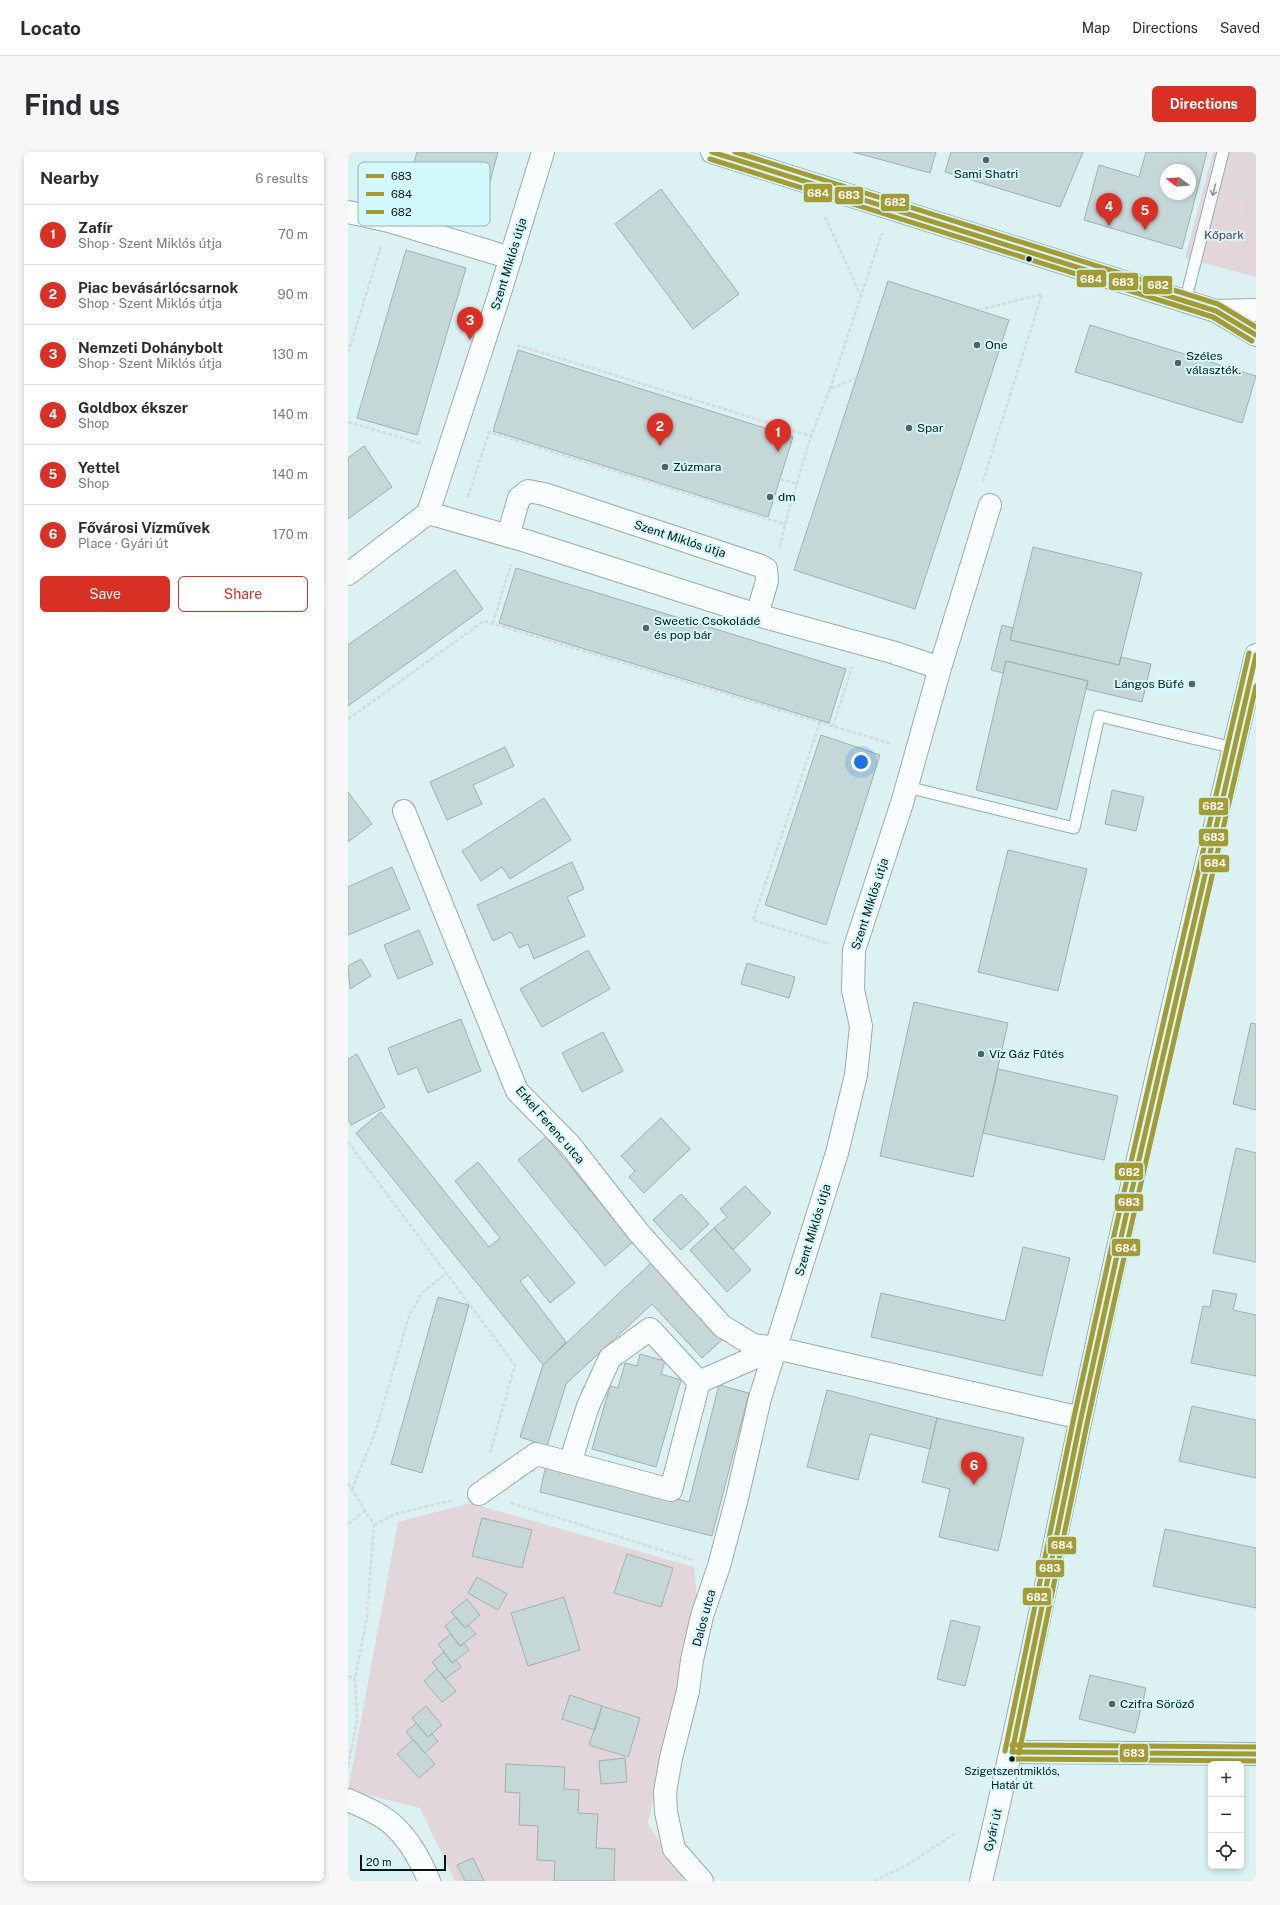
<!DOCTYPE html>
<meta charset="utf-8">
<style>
body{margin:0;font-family:"Public Sans",sans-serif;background:#f7f7f7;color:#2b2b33}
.controls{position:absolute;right:12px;bottom:12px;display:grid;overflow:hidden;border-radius:6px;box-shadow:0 2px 6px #0003}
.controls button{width:36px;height:36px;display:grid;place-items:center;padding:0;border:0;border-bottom:1px solid #e1e1e2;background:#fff;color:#2b2b33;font:20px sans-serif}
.compass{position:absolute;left:812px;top:12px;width:36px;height:36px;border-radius:50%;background:#fff;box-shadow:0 2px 6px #0003;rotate:286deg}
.scale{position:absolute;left:12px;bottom:10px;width:86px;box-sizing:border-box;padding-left:4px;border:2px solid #081617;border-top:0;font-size:11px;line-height:14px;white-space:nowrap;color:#081617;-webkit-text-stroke:3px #d2f9fb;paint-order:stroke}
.you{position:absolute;left:513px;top:610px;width:14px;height:14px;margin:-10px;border:3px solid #fff;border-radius:50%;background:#1a73e8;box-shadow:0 0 0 6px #1a73e833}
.badge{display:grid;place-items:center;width:26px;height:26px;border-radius:50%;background:#d93025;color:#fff;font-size:13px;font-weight:700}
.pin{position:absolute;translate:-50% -33px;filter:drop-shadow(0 1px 2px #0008)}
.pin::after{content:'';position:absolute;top:21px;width:14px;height:12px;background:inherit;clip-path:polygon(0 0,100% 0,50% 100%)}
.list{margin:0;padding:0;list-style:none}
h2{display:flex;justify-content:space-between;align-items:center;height:52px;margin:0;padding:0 16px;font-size:17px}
h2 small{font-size:13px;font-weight:400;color:#7c7c81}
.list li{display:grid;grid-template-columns:26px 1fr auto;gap:12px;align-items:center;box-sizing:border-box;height:60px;padding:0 16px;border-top:1px solid #e1e1e2}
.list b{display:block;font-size:15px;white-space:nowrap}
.list p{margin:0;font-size:13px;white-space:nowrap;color:#7c7c81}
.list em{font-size:13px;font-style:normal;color:#7c7c81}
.actions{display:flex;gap:8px;padding:12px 16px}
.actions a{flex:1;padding:9px 0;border:1px solid #d93025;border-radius:6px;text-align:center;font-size:14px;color:#d93025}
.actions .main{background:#d93025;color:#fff}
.icon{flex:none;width:22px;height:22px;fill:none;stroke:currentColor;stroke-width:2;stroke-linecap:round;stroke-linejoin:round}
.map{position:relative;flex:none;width:908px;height:1729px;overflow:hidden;border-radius:6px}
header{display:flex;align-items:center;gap:24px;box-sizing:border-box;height:56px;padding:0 20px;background:#fff;border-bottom:1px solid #e1e1e2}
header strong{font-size:19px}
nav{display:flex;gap:22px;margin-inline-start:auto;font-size:14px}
.intro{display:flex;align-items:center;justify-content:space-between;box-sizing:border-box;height:96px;padding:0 24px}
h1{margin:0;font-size:28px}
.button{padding:10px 18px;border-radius:6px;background:#d93025;color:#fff;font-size:14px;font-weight:700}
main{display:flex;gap:24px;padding:0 24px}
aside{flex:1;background:#fff;border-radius:6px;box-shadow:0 2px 6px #0003}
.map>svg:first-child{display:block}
.green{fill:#e2d6da}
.building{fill:#c6d7d8;stroke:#9fb0b1;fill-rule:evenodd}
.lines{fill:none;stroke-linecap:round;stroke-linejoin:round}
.service-casing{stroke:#9bacad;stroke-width:13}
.minor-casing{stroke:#9bacad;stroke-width:24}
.tertiary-casing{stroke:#9bacad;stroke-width:24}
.path{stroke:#d4dbdc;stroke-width:2.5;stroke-dasharray:4 2;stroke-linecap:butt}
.service{stroke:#fafdfd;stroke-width:11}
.minor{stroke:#fafdfd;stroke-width:22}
.tertiary{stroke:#fafdfd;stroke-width:22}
.bus-1-casing{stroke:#d2f9fb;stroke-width:8}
.bus-2-casing{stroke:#d2f9fb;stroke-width:8}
.bus-3-casing{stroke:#d2f9fb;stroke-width:8}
.bus-1{stroke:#a69a34;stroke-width:5}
.bus-2{stroke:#a69a34;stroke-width:5}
.bus-3{stroke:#a69a34;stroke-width:5}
.oneway{stroke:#8d9596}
.poi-dot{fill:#526364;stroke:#d2f9fb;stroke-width:1.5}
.bus-dot{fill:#081617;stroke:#d2f9fb;stroke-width:1.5}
.labels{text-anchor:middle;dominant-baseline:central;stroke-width:4;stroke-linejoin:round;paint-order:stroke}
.bus-label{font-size:11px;fill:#081617;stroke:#d2f9fb}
.poi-label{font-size:12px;fill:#081617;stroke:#d2f9fb;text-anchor:start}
.park-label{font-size:12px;fill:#703040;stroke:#d2f9fb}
.street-label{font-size:12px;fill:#081617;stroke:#d2f9fb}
.key{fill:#d2f9fb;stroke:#95b5b7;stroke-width:1}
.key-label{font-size:11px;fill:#081617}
.line-badge{stroke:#d2f9fb;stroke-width:1.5}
.badge-label{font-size:11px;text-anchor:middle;font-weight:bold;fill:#fff}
</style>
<header>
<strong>Locato</strong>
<nav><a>Map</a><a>Directions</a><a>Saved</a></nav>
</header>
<div class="intro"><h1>Find us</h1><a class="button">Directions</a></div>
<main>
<aside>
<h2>Nearby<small>6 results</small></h2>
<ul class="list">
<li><span class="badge">1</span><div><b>Zafír</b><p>Shop · Szent Miklós útja</p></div><em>70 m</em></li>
<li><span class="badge">2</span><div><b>Piac bevásárlócsarnok</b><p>Shop · Szent Miklós útja</p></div><em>90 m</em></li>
<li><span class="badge">3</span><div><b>Nemzeti Dohánybolt</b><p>Shop · Szent Miklós útja</p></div><em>130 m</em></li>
<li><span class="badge">4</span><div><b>Goldbox ékszer</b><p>Shop</p></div><em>140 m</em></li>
<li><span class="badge">5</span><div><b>Yettel</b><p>Shop</p></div><em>140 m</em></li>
<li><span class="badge">6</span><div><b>Fővárosi Vízművek</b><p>Place · Gyári út</p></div><em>170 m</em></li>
</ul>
<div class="actions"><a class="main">Save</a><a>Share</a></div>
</aside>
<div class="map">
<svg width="908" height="1729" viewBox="0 0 908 1729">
<rect width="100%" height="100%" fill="#dbf1f2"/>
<path class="green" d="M 865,0 L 908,0 L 908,125 L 837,106 Z
M 122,1351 L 346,1415 L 349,1449 L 300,1672 L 337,1729 L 107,1729 L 72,1656 L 0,1638 L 50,1370 Z"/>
<path class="building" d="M 69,0 L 150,0 L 139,41 L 63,20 Z
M 505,0 L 588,0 L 582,21 Z
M 603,0 L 735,0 L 712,55 L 597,20 Z
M 798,0 L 859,0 L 834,97 L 736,68 L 751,13 L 791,25 ZM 818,18 L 842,18 L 842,42 L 818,42 Z
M 313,37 L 391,142 L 345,177 L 267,72 Z
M 58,98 L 118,116 L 69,283 L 9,266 Z
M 540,129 L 661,168 L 567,457 L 446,418 Z
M 742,173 L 908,224 L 894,271 L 727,220 Z
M 170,198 L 445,285 L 420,365 L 145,279 Z
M 16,294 L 44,335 L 0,367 L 0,306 Z
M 685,395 L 794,421 L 771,513 L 662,488 Z
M 168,416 L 498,517 L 481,571 L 151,471 Z
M 107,418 L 135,457 L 0,554 L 0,493 Z
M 654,473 L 665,476 L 662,488 L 771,513 L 773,505 L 803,512 L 794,550 L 738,537 L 740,529 L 658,509 L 655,521 L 643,518 Z
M 658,509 L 740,529 L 709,658 L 628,638 Z
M 473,583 L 532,603 L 478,773 L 417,753 Z
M 157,595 L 166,614 L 125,633 L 134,652 L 99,668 L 82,630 Z
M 764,638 L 796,645 L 788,679 L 757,672 Z
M 0,640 L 24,672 L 0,690 Z
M 196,646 L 223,688 L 162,727 L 154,715 L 133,729 L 114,699 Z
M 660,698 L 739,717 L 710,839 L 630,820 Z
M 224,710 L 236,737 L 219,745 L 237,784 L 186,807 L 180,792 L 171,796 L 163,780 L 145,789 L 129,753 Z
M 44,715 L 62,757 L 0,783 L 0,735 Z
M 71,778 L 85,812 L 50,827 L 36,793 Z
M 240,798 L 262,837 L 194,875 L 172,837 Z
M 13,807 L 23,824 L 2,837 L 0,814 Z
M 399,811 L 447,825 L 441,846 L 393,832 Z
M 566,850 L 660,871 L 625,1025 L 532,1004 Z
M 113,867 L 133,919 L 80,941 L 69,915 L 50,923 L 40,896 Z
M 903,871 L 908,872 L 908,958 L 885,952 Z
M 255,880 L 275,919 L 234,940 L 214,901 Z
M 9,902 L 37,955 L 3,973 L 0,967 L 0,907 Z
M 650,917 L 770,944 L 756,1008 L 635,981 Z
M 33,960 L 141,1095 L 152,1086 L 107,1029 L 130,1010 L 227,1131 L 202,1151 L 180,1123 L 172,1129 L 218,1190 L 195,1213 L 8,981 Z
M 313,966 L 342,997 L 296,1041 L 281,1025 L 287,1019 L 273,1004 Z
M 198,985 L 285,1090 L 257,1114 L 170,1008 Z
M 888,996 L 908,1001 L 908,1110 L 865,1101 Z
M 397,1034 L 423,1061 L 385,1098 L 366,1076 L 379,1065 L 372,1057 Z
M 333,1042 L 361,1072 L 333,1098 L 305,1068 Z
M 366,1076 L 403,1118 L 379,1140 L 342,1098 Z
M 675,1095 L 722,1106 L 694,1224 L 523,1185 L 533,1141 L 657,1169 Z
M 304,1110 L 375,1187 L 354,1206 L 304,1152 L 218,1232 L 199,1294 L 172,1285 L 195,1213 Z
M 865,1138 L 889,1142 L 885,1158 L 908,1163 L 908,1224 L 843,1211 L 855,1154 L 862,1155 Z
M 90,1145 L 121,1153 L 74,1321 L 43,1312 Z
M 292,1202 L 317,1209 L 313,1222 L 333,1228 L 308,1315 L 244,1297 L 262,1234 L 270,1236 L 277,1211 L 289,1214 Z
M 371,1233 L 401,1241 L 364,1384 L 192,1340 L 198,1313 L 341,1350 Z
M 479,1238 L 589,1266 L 582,1297 L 522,1282 L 510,1328 L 459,1315 Z
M 844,1254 L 908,1268 L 908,1326 L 831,1309 Z
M 589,1266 L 676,1286 L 650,1399 L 591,1385 L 602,1337 L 574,1330 Z
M 134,1366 L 184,1378 L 174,1416 L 124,1404 Z
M 817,1377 L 908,1396 L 908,1456 L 805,1434 Z
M 279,1402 L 325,1416 L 313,1455 L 266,1441 Z
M 129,1425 L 159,1442 L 150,1458 L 120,1441 Z
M 216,1445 L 232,1498 L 180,1514 L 163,1461 Z
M 119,1447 L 132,1463 L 117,1476 L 103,1460 Z
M 108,1465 L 117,1476 L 120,1473 L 128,1482 L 112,1494 L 97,1474 Z
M 603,1468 L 632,1475 L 617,1534 L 589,1527 Z
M 103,1482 L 112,1494 L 116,1491 L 121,1498 L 104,1511 L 90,1492 Z
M 96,1500 L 104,1511 L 108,1508 L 113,1515 L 97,1527 L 84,1510 Z
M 89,1517 L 108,1539 L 94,1550 L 76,1529 Z
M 742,1523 L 798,1536 L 787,1581 L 731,1567 Z
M 222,1543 L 254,1554 L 247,1578 L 214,1567 Z
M 78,1554 L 94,1573 L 80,1585 L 64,1566 Z
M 254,1554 L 292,1566 L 280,1605 L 241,1593 Z
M 68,1571 L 80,1585 L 84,1582 L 90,1589 L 77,1601 L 58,1580 Z
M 65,1588 L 87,1612 L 71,1626 L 49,1602 Z
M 277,1606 L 279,1630 L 253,1632 L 251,1609 Z
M 158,1612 L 217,1615 L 216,1637 L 231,1638 L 230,1661 L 250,1662 L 248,1696 L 267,1697 L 266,1729 L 206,1729 L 207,1709 L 189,1708 L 190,1674 L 171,1673 L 172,1641 L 157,1640 Z
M 125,1706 L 136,1729 L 117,1729 L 109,1713 Z"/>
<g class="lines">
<defs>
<path id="service" d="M 837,150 L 875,0
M 559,635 L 726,676 L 751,564 L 886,596"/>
<path id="minor" d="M 0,60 L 41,69 L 163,106
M 80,361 L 178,389 L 409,463 L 544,500 L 592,516 L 555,648 L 506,798 L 505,838 L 513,874 L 508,923 L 489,1001 L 412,1246 L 389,1346 L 371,1414 L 354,1464 L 344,1508 L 340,1539 L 323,1606 L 317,1640 L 318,1660 L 326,1697 L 354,1729
M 160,384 L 171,346 L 180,339 L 196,342 L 413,414 L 418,417 L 419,429 L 409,463
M 0,422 L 80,361 L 149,150 L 195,0
M 592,516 L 642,353
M 56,659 L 169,939 L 222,993 L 291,1081 L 374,1174 L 405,1193 L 428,1196 L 733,1266
M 302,1177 L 351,1230 L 323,1338 L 222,1311 L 240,1254 L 262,1206 Z
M 351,1230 L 428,1196
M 131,1342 L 188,1302 L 222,1311
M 664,1600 L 908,1602
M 0,1648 C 15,1655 34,1662 46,1674 C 62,1689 73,1709 81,1729"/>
<path id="tertiary" d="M 364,0 L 868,159 L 908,183
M 868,159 L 908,158
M 633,1729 C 670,1575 700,1421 733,1266 C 787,1011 847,757 908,503"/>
</defs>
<use href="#service" class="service-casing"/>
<use href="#minor" class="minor-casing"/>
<use href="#tertiary" class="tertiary-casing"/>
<path class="path" d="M 904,0 L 908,14
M 908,29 L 900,35 L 898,48 L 900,60 L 908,65
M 885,39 L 898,42
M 477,65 L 513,144
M 875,86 L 900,60
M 631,158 L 694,142 L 635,329
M 169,193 L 463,284 L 482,237 L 508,226
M 0,201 L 33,94
M 482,237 L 534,81
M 154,243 L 156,243
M 0,270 L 75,292
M 432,327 L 449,332
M 120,345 L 141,280 L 437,372 L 463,284
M 432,395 L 437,372
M 145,471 L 163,412
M 0,567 L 136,469 L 544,592
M 472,570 L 405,768 L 482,792
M 485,574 L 504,515
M 0,990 L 167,1213 L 142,1301
M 0,1331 L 26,1373 L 19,1465 L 7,1526 L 9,1568 L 0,1616
M 4,1338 L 28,1278 L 61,1164 L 75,1140 L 97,1122
M 163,1351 L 345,1408
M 0,1372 L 17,1359
M 26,1373 L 47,1362 L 106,1348
M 0,1524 L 7,1526
M 526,1729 L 559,1713 L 609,1680"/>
<use href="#service" class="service"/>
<use href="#minor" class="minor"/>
<use href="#tertiary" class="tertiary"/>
<defs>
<path id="bus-1" d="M 364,0 L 868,159 L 908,183
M 664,1600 L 733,1266 L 774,1081 L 908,503
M 664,1600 L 908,1602"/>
<path id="bus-2" d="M 362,7 L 865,165 L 904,189
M 671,1601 L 740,1267 L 781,1083 L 908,534
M 664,1607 L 908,1609"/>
<path id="bus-3" d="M 387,0 L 870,152 L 908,175
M 664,1593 L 908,1595
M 657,1599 L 726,1265 L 767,1079 L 901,501"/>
</defs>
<use href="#bus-1" class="bus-1-casing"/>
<use href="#bus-2" class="bus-2-casing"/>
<use href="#bus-3" class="bus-3-casing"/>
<use href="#bus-1" class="bus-1"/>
<use href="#bus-2" class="bus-2"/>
<use href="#bus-3" class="bus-3"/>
</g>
<defs><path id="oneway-shaft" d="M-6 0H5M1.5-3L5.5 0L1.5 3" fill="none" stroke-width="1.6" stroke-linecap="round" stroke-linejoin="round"/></defs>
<use class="oneway" href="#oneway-shaft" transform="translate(866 38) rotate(104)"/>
<g class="poi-dot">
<circle cx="638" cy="8" r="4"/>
<circle cx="629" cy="193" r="4"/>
<circle cx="830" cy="211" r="4"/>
<circle cx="561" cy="276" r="4"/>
<circle cx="317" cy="315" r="4"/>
<circle cx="422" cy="345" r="4"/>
<circle cx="298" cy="476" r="4"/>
<circle cx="844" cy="532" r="4"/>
<circle cx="633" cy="902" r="4"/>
<circle cx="764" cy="1552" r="4"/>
</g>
<g class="bus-dot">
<circle cx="681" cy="107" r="3.5"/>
<circle cx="664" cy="1607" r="3.5"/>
</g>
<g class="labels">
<g class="bus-label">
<text x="664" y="1619">Szigetszentmiklós,<tspan x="664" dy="14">Határ út</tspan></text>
</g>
<g class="poi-label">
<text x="638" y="22" text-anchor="middle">Sami Shatri</text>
<text x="637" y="193">One</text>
<text x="838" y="204">Széles<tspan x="838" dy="14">választék.</tspan></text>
<text x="569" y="276">Spar</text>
<text x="325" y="315">Zúzmara</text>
<text x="430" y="345">dm</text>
<text x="306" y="469">Sweetic Csokoládé<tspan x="306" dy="14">és pop bár</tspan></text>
<text x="836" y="532" text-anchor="end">Lángos Büfé</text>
<text x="641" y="902">Víz Gáz Fűtés</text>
<text x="772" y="1552">Czifra Söröző</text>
</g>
<g class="park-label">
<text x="876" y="83">Kőpark</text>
</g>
<g class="street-label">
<text transform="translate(161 112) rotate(-73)">Szent Miklós útja</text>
<text transform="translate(332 387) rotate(18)">Szent Miklós útja</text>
<text transform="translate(522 752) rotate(-72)">Szent Miklós útja</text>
<text transform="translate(202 973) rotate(49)">Erkel Ferenc utca</text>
<text transform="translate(465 1078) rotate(-73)">Szent Miklós útja</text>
<text transform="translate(356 1466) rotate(-75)">Dalos utca</text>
<text transform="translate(645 1678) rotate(-77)">Gyári út</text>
</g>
</g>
<rect x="10" y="10" width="132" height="64" rx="6" class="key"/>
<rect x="18" y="22" width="18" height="4" fill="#a69a34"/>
<rect x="18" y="40" width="18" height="4" fill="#a69a34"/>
<rect x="18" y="58" width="18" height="4" fill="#a69a34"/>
<g class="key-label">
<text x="43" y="28">683</text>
<text x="43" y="46">684</text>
<text x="43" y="64">682</text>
</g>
<g class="line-badge">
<rect x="455" y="31" width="30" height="20" rx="4" fill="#a69a34"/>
<rect x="486" y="34" width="30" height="19" rx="4" fill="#a69a34"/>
<rect x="532" y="41" width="30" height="19" rx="4" fill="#a69a34"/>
<rect x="728" y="117" width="31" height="19" rx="4" fill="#a69a34"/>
<rect x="760" y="120" width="31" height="19" rx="4" fill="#a69a34"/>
<rect x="794" y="123" width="31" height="20" rx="4" fill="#a69a34"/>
<rect x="850" y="645" width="31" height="19" rx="4" fill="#a69a34"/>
<rect x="850" y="676" width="31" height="19" rx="4" fill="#a69a34"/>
<rect x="852" y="702" width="30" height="19" rx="4" fill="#a69a34"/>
<rect x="766" y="1010" width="30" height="19" rx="4" fill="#a69a34"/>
<rect x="766" y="1041" width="30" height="19" rx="4" fill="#a69a34"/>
<rect x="763" y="1086" width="30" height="19" rx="4" fill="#a69a34"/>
<rect x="699" y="1384" width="30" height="19" rx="4" fill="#a69a34"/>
<rect x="687" y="1407" width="30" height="19" rx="4" fill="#a69a34"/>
<rect x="674" y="1435" width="30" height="19" rx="4" fill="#a69a34"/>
<rect x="771" y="1591" width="30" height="20" rx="4" fill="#a69a34"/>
</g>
<g class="badge-label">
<text x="470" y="45">684</text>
<text x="501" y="47">683</text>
<text x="547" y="54">682</text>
<text x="743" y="131">684</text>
<text x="775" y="134">683</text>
<text x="810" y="137">682</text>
<text x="865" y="658">682</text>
<text x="866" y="689">683</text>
<text x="867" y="715">684</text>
<text x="781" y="1024">682</text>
<text x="781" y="1054">683</text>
<text x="778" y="1100">684</text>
<text x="714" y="1397">684</text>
<text x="702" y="1420">683</text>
<text x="689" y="1449">682</text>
<text x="786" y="1605">683</text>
</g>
</svg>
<div class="controls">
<button>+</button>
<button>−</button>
<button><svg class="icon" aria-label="locate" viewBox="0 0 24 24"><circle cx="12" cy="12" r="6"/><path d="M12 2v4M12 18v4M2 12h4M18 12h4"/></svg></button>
</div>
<svg class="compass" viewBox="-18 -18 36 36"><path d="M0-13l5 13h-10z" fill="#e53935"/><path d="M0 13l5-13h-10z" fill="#7c7c81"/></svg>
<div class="scale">20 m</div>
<div class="you"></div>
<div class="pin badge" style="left:430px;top:300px">1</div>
<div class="pin badge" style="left:312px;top:294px">2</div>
<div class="pin badge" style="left:122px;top:188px">3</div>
<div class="pin badge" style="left:761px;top:74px">4</div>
<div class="pin badge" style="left:797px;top:78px">5</div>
<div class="pin badge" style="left:626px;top:1333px">6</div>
</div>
</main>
